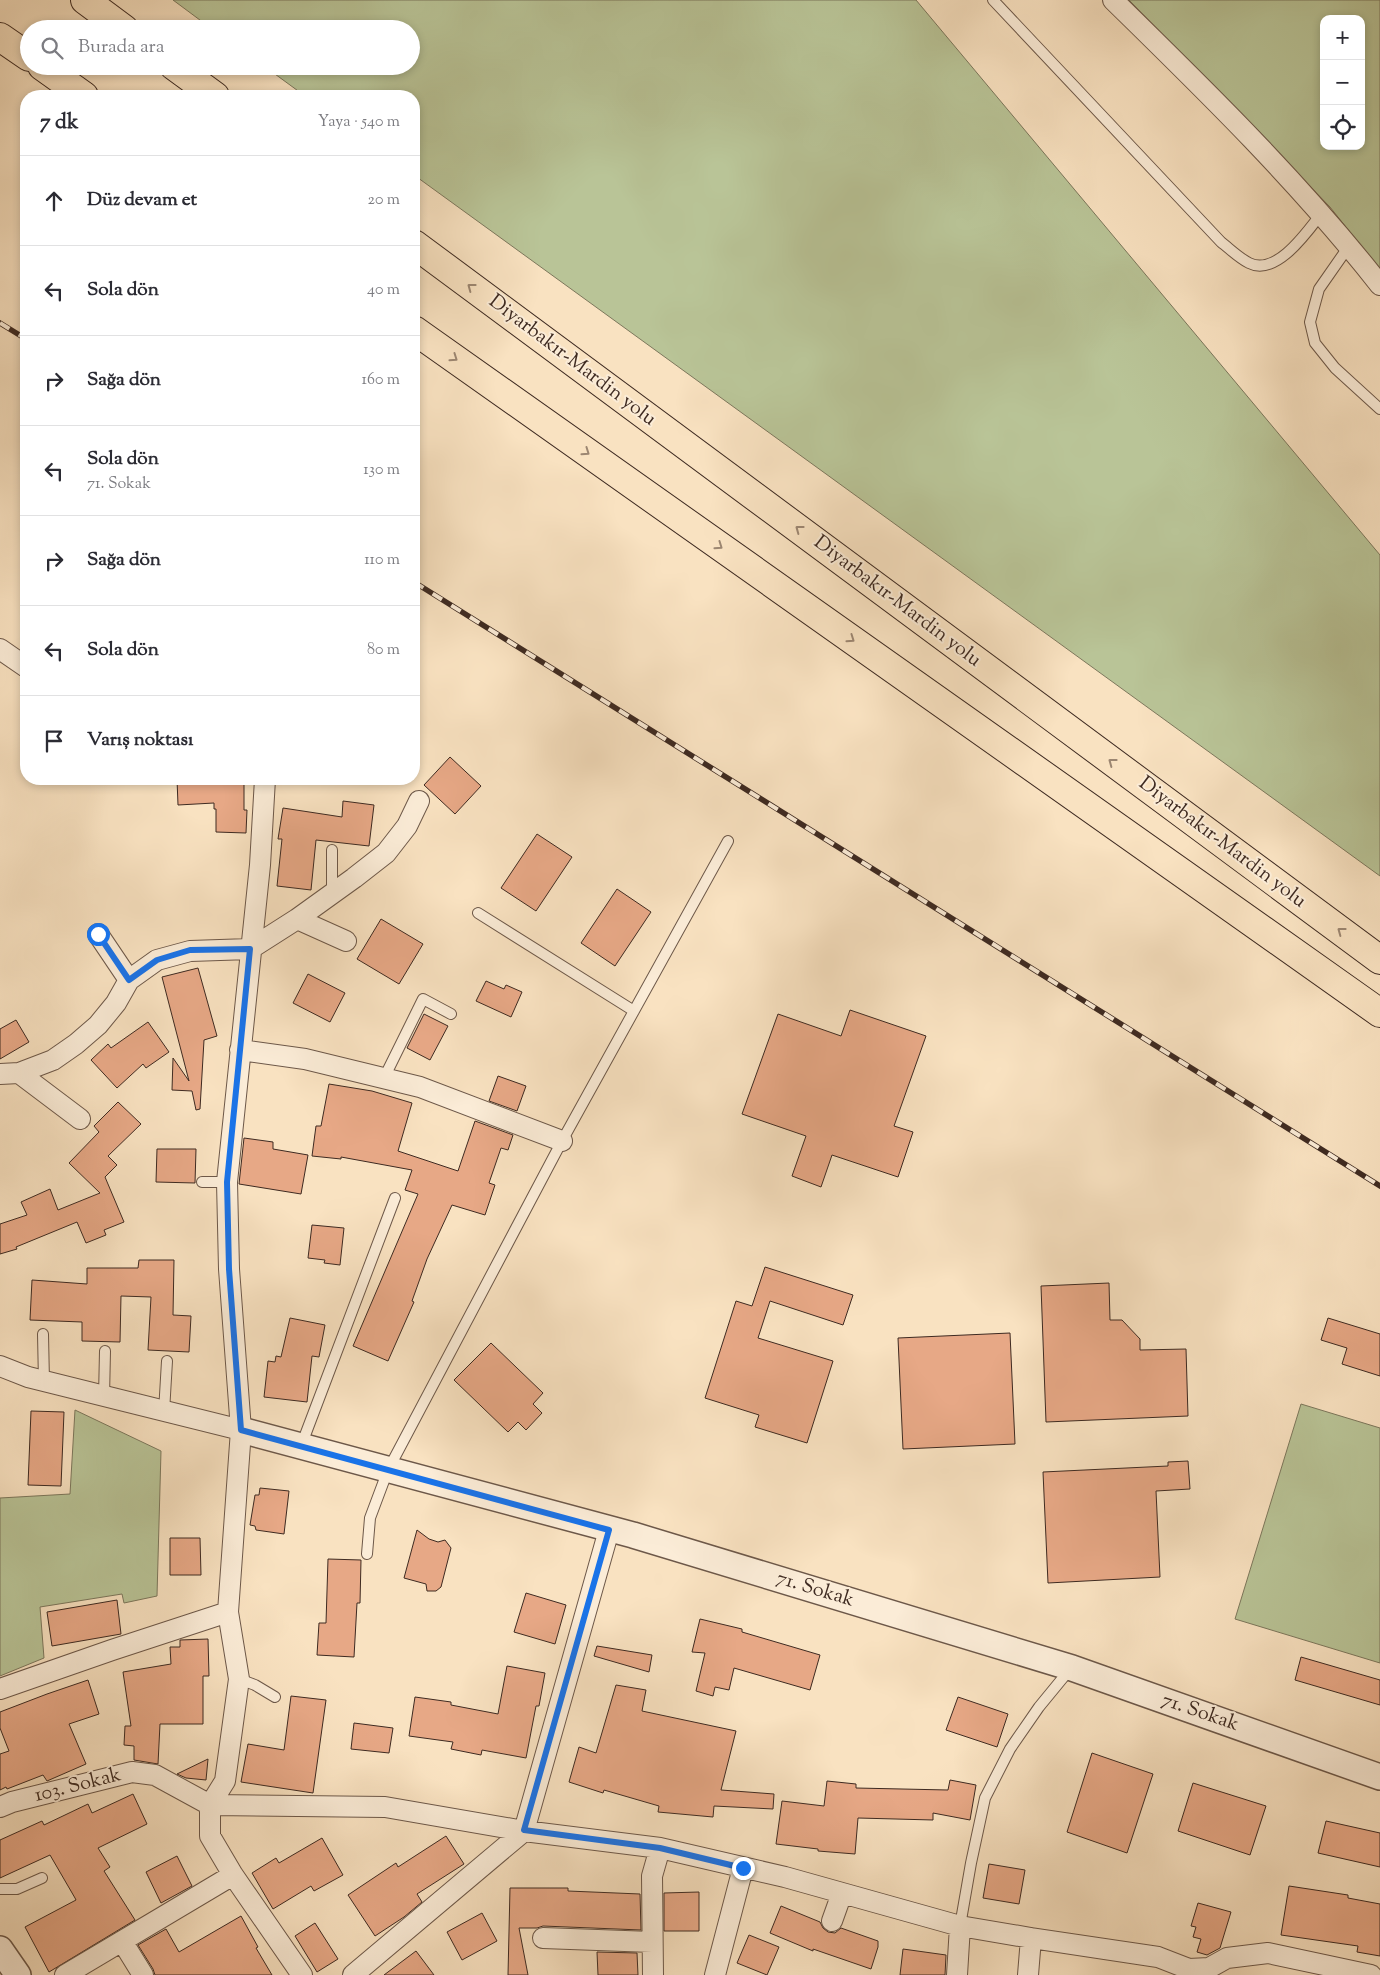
<!DOCTYPE html>
<html lang="tr">
<meta charset="utf-8">
<style>
body{margin:0;font-family:"Sorts Mill Goudy",serif;background:#f7f7f7;color:#2b2b33}
.controls{position:absolute;right:15px;top:15px;display:grid;overflow:hidden;border-radius:10px;box-shadow:0 2px 8px #0003}
.controls button{width:45px;height:45px;display:grid;place-items:center;padding:0;border:0;border-bottom:1px solid #e1e1e2;background:#fff;color:#2b2b33;font:25px sans-serif}
.stop{position:absolute;width:15px;height:15px;margin:-11px;border:4px solid #1a73e8;border-radius:50%;background:#fff}
.stop.end{background:#1a73e8;border-color:#fff;box-shadow:0 1px 5px #0008}
.list{margin:0;padding:0;list-style:none}
h2{display:flex;justify-content:space-between;align-items:center;height:65px;margin:0;padding:0 20px;font-size:21px}
h2 small{font-size:16px;font-weight:400;color:#7c7c81}
.list li{display:grid;grid-template-columns:32px 1fr auto;gap:15px;align-items:center;box-sizing:border-box;height:90px;padding:0 20px;border-top:1px solid #e1e1e2}
.list b{display:block;font-size:19px;white-space:nowrap}
.list p{margin:0;font-size:16px;white-space:nowrap;color:#7c7c81}
.list em{font-size:16px;font-style:normal;color:#7c7c81}
.icon{flex:none;width:28px;height:28px;fill:none;stroke:currentColor;stroke-width:2;stroke-linecap:round;stroke-linejoin:round}
.map{position:relative;flex:none;width:1380px;height:1975px;overflow:hidden}
.search{position:absolute;background:#fff;box-shadow:0 2px 8px #0003;left:20px;top:20px;width:400px;height:55px;display:flex;align-items:center;gap:12px;box-sizing:border-box;padding:0 18px;border-radius:28px;color:#7c7c81;font-size:19px}
.panel{position:absolute;background:#fff;box-shadow:0 2px 8px #0003;left:20px;top:90px;width:400px;height:695px;border-radius:20px}
.map>svg:first-child{display:block}
.green{fill:#b9c497;stroke:#7c775c;fill-rule:evenodd}
.building{fill:#e7a886;stroke:#3e2a21}
.lines{fill:none;stroke-linecap:round;stroke-linejoin:round}
.service-casing{stroke:#6d5849;stroke-width:12}
.minor-casing{stroke:#6d5849;stroke-width:22}
.tertiary-casing{stroke:#6d5849;stroke-width:28}
.trunk-casing{stroke:#3e2a21;stroke-width:30}
.service{stroke:#fbecd7;stroke-width:10}
.minor{stroke:#fbecd7;stroke-width:20}
.tertiary{stroke:#fbecd7;stroke-width:25}
.trunk{stroke:#f9e2c1;stroke-width:28}
.rail-casing{stroke:#3e2a21;stroke-width:5.5}
.rail{stroke:#fbecd7;stroke-width:4;stroke-dasharray:11;stroke-linecap:butt}
.oneway{stroke:#9c8671}
.route{stroke:#1a73e8;stroke-width:6}
.labels{text-anchor:middle;dominant-baseline:central;stroke-width:4;stroke-linejoin:round;paint-order:stroke}
.street-label{font-size:20px;fill:#3e2a21;stroke:#fbecd7}
</style>
<div class="map">
<svg width="1380" height="1975" viewBox="0 0 1380 1975">
<rect width="100%" height="100%" fill="#f9e2c1"/>
<filter id="stains"><feTurbulence type="fractalNoise" baseFrequency=".004" numOctaves="4"/><feColorMatrix values="0 0 0 0 .2 0 0 0 0 .09 0 0 0 0 .02 0 0 0 .5 -.17"/></filter>
<radialGradient id="worn" r=".72"><stop offset=".6" stop-color="#630" stop-opacity="0"/><stop offset="1" stop-color="#630" stop-opacity=".3"/></radialGradient>
<path class="green" d="M 173,0 L 916,0 L 1380,555 L 1380,876 L 414,175 L 414,96 L 305,96 L 264,66 L 411,66 L 411,29 L 212,29 Z
M 1129,0 L 1380,0 L 1380,270 L 1330,207 ZM 1324,19 L 1361,19 L 1361,146 L 1324,146 Z
M 1301,1404 L 1380,1428 L 1380,1663 L 1235,1619 Z
M 75,1410 L 161,1451 L 157,1596 L 124,1603 L 122,1594 L 40,1607 L 44,1658 L 0,1676 L 0,1498 L 70,1494 Z"/>
<path class="building" d="M 450,757 L 481,786 L 455,814 L 424,785 Z
M 177,779 L 244,779 L 244,810 L 247,810 L 246,833 L 216,832 L 216,809 L 214,809 L 214,803 L 178,805 Z
M 343,801 L 374,805 L 369,846 L 316,840 L 311,890 L 277,886 L 282,839 L 278,839 L 283,808 L 342,817 Z
M 537,834 L 572,857 L 536,911 L 501,888 Z
M 617,889 L 651,912 L 615,966 L 581,943 Z
M 381,919 L 423,944 L 399,984 L 357,959 Z
M 198,968 L 217,1036 L 204,1040 L 200,1109 L 196,1110 L 192,1091 L 172,1090 L 173,1058 L 189,1081 L 162,977 Z
M 308,974 L 345,993 L 330,1022 L 293,1003 Z
M 486,981 L 504,989 L 506,985 L 522,992 L 511,1017 L 476,1001 Z
M 850,1010 L 926,1036 L 894,1126 L 913,1132 L 898,1177 L 832,1155 L 821,1187 L 792,1176 L 806,1136 L 742,1114 L 778,1014 L 841,1036 Z
M 424,1014 L 448,1026 L 430,1060 L 407,1048 Z
M 16,1020 L 29,1042 L 0,1059 L 0,1029 Z
M 148,1022 L 169,1052 L 146,1068 L 143,1064 L 117,1088 L 91,1060 L 108,1044 L 111,1048 Z
M 498,1076 L 526,1086 L 517,1111 L 489,1101 Z
M 329,1084 L 372,1091 L 412,1103 L 398,1151 L 458,1171 L 475,1121 L 513,1135 L 508,1150 L 501,1148 L 489,1183 L 495,1185 L 485,1215 L 452,1205 L 427,1259 L 412,1301 L 414,1302 L 388,1361 L 353,1346 L 418,1194 L 405,1190 L 412,1170 L 341,1157 L 341,1159 L 312,1156 L 316,1126 L 321,1126 Z
M 118,1102 L 141,1124 L 108,1156 L 117,1165 L 105,1177 L 124,1222 L 104,1230 L 106,1235 L 86,1243 L 77,1222 L 16,1247 L 17,1249 L 0,1254 L 0,1224 L 27,1215 L 21,1202 L 50,1189 L 58,1210 L 100,1193 L 69,1163 L 99,1132 L 94,1126 Z
M 244,1138 L 273,1142 L 273,1149 L 308,1155 L 301,1194 L 239,1184 Z
M 157,1149 L 196,1149 L 195,1183 L 156,1182 Z
M 312,1225 L 344,1228 L 340,1265 L 324,1263 L 325,1260 L 308,1258 Z
M 139,1260 L 174,1260 L 173,1315 L 191,1316 L 189,1352 L 148,1350 L 151,1297 L 121,1296 L 120,1342 L 82,1341 L 82,1322 L 30,1320 L 32,1280 L 87,1284 L 87,1268 L 138,1268 Z
M 765,1267 L 853,1295 L 843,1325 L 770,1301 L 758,1338 L 833,1361 L 807,1443 L 755,1427 L 759,1415 L 705,1398 L 736,1301 L 752,1306 Z
M 1109,1283 L 1110,1320 L 1122,1320 L 1140,1339 L 1140,1350 L 1186,1349 L 1188,1416 L 1046,1422 L 1041,1286 Z
M 290,1318 L 325,1325 L 319,1357 L 312,1356 L 307,1402 L 264,1397 L 268,1361 L 275,1362 L 276,1356 L 281,1357 Z
M 1328,1318 L 1380,1334 L 1380,1376 L 1342,1364 L 1347,1348 L 1321,1340 Z
M 1010,1333 L 1015,1444 L 903,1449 L 898,1338 Z
M 491,1343 L 543,1393 L 533,1404 L 542,1413 L 526,1430 L 518,1422 L 508,1432 L 454,1380 Z
M 31,1411 L 64,1412 L 61,1486 L 28,1485 Z
M 1188,1461 L 1190,1489 L 1156,1491 L 1160,1577 L 1048,1583 L 1043,1472 L 1168,1466 L 1168,1462 Z
M 260,1488 L 289,1491 L 284,1534 L 256,1530 L 255,1526 L 250,1525 L 255,1495 L 259,1495 Z
M 417,1530 L 429,1539 L 438,1542 L 445,1540 L 451,1548 L 441,1587 L 436,1591 L 427,1591 L 426,1584 L 404,1578 Z
M 170,1538 L 200,1538 L 201,1575 L 170,1575 Z
M 328,1559 L 361,1560 L 360,1603 L 357,1603 L 354,1657 L 317,1655 L 319,1623 L 326,1623 Z
M 526,1593 L 566,1605 L 555,1644 L 514,1632 Z
M 117,1600 L 121,1634 L 52,1646 L 47,1612 Z
M 700,1619 L 742,1629 L 742,1632 L 820,1655 L 810,1690 L 734,1668 L 729,1690 L 715,1687 L 713,1696 L 696,1691 L 705,1653 L 692,1652 Z
M 208,1639 L 209,1676 L 203,1676 L 203,1724 L 160,1724 L 158,1764 L 134,1760 L 134,1746 L 124,1745 L 125,1726 L 131,1726 L 123,1672 L 171,1664 L 170,1647 L 180,1647 L 180,1640 Z
M 597,1646 L 652,1655 L 649,1672 L 594,1656 Z
M 1301,1657 L 1380,1680 L 1380,1705 L 1295,1680 Z
M 507,1666 L 545,1673 L 539,1706 L 536,1706 L 526,1758 L 482,1750 L 481,1755 L 451,1749 L 453,1742 L 409,1736 L 415,1697 L 451,1702 L 451,1705 L 498,1714 Z
M 88,1680 L 99,1714 L 69,1724 L 86,1764 L 47,1781 L 43,1775 L 7,1789 L 6,1787 L 0,1790 L 0,1754 L 9,1751 L 0,1728 L 0,1712 L 47,1694 Z
M 616,1685 L 646,1690 L 642,1711 L 736,1731 L 721,1790 L 774,1794 L 773,1809 L 714,1806 L 713,1817 L 658,1812 L 659,1806 L 604,1790 L 603,1793 L 569,1782 L 579,1747 L 596,1753 Z
M 291,1696 L 326,1700 L 313,1793 L 241,1782 L 248,1744 L 284,1750 Z
M 958,1697 L 1008,1714 L 997,1747 L 946,1730 Z
M 354,1723 L 393,1728 L 389,1753 L 351,1749 Z
M 1092,1753 L 1153,1774 L 1127,1853 L 1067,1832 Z
M 208,1759 L 206,1780 L 186,1778 L 177,1774 Z
M 950,1780 L 976,1785 L 970,1820 L 933,1813 L 933,1820 L 858,1818 L 855,1854 L 818,1851 L 818,1849 L 776,1844 L 782,1801 L 824,1806 L 827,1781 L 856,1784 L 856,1788 L 948,1790 Z
M 1193,1783 L 1266,1806 L 1250,1855 L 1178,1831 Z
M 133,1794 L 147,1824 L 98,1848 L 110,1867 L 104,1871 L 135,1920 L 49,1972 L 25,1927 L 76,1900 L 75,1898 L 50,1855 L 0,1878 L 0,1840 L 42,1821 L 44,1825 L 88,1804 L 92,1813 Z
M 1326,1821 L 1380,1833 L 1380,1867 L 1318,1853 Z
M 446,1836 L 464,1864 L 417,1894 L 422,1902 L 404,1917 L 375,1936 L 348,1895 L 396,1863 L 398,1867 Z
M 322,1838 L 343,1875 L 314,1891 L 311,1886 L 273,1909 L 252,1873 L 276,1858 L 279,1863 Z
M 177,1856 L 192,1886 L 161,1903 L 146,1872 Z
M 989,1864 L 1025,1870 L 1019,1904 L 983,1898 Z
M 1289,1886 L 1348,1895 L 1348,1898 L 1380,1904 L 1380,1956 L 1357,1952 L 1358,1946 L 1281,1935 Z
M 510,1888 L 568,1888 L 568,1891 L 640,1894 L 641,1930 L 543,1926 L 537,1928 L 519,1928 L 528,1975 L 508,1975 Z
M 699,1892 L 699,1931 L 664,1931 L 664,1893 Z
M 1198,1903 L 1231,1912 L 1220,1948 L 1207,1955 L 1197,1952 L 1201,1939 L 1193,1937 L 1196,1927 L 1191,1926 Z
M 781,1906 L 820,1922 L 823,1928 L 828,1932 L 835,1933 L 841,1928 L 878,1941 L 878,1947 L 871,1969 L 813,1949 L 813,1951 L 770,1933 Z
M 482,1913 L 497,1941 L 462,1960 L 447,1932 Z
M 241,1916 L 258,1947 L 256,1948 L 272,1975 L 155,1975 L 153,1969 L 138,1945 L 166,1929 L 179,1952 Z
M 315,1923 L 338,1959 L 317,1972 L 295,1936 Z
M 749,1935 L 779,1947 L 767,1975 L 737,1963 Z
M 903,1949 L 946,1955 L 945,1975 L 900,1975 Z
M 416,1951 L 434,1975 L 384,1975 Z
M 597,1952 L 637,1953 L 638,1975 L 598,1975 Z"/>
<g class="lines">
<defs>
<path id="service" d="M 993,0 L 1221,242 C 1230,249 1239,258 1249,263 C 1276,277 1307,232 1321,214
M 1349,246 L 1319,289 L 1310,322 L 1315,343 L 1335,368 L 1380,409
M 332,850 L 332,893
M 478,913 L 634,1011
M 384,1078 L 423,999 L 451,1014
M 202,1182 L 227,1182
M 43,1334 L 44,1382
M 104,1397 L 105,1351
M 164,1412 L 167,1361
M 301,1446 L 395,1198
M 367,1554 L 370,1518 L 388,1470 L 562,1141 L 728,841
M 239,1679 L 255,1685 L 275,1697
M 0,1889 L 17,1889 L 42,1878
M 960,1926 L 971,1863 L 985,1798 L 1010,1749 L 1039,1707 L 1071,1668"/>
<path id="minor" d="M 1113,0 C 1206,91 1300,183 1380,285
M 0,649 L 26,667
M 265,779 L 260,865 L 227,1182 L 229,1269 L 241,1430 L 228,1612 L 239,1679 L 225,1781 L 210,1805 L 210,1836 L 233,1875 L 302,1975
M 297,919 L 346,941
M 98,934 L 129,980
M 240,1050 L 305,1059 L 420,1087 L 562,1141
M 19,1073 L 80,1119
M 0,1074 L 19,1073 L 53,1060 L 76,1044 L 98,1025 L 116,1003 L 129,980 L 157,960 L 190,951 L 250,949 L 297,919 L 354,878 L 386,853 L 407,826 L 419,801
M 0,1366 L 28,1377 L 241,1430
M 0,1689 L 112,1650 L 228,1612
M 0,1807 L 12,1802 L 132,1772 L 155,1775 L 210,1805 L 385,1807 L 524,1831 L 660,1848 L 785,1877 L 960,1926 L 1031,1938 L 1158,1957 L 1189,1969 L 1209,1968 L 1227,1958 L 1268,1953 L 1371,1975
M 832,1921 L 842,1893
M 543,1938 L 652,1942
M 122,1941 L 143,1975
M 65,1975 L 233,1875
M 353,1975 L 524,1831 L 609,1530
M 653,1975 L 652,1876 L 660,1848
M 715,1975 L 743,1868
M 957,1975 L 960,1926
M 1028,1975 L 1031,1938"/>
<path id="tertiary" d="M 241,1430 L 633,1535 L 1072,1668 L 1380,1777
M 0,1949 L 18,1975"/>
<path id="trunk" d="M 85,0 L 124,29
M 0,37 L 29,57
M 42,66 L 84,96
M 174,66 L 215,96
M 414,244 L 1380,960
M 414,330 L 1380,1013"/>
</defs>
<use href="#service" class="service-casing"/>
<use href="#minor" class="minor-casing"/>
<use href="#tertiary" class="tertiary-casing"/>
<use href="#trunk" class="trunk-casing"/>
<use href="#service" class="service"/>
<use href="#minor" class="minor"/>
<use href="#tertiary" class="tertiary"/>
<use href="#trunk" class="trunk"/>
<defs>
<path id="rail" d="M 0,323 L 26,339
M 414,582 L 1380,1186"/>
</defs>
<use href="#rail" class="rail-casing"/>
<use href="#rail" class="rail"/>
</g>
<defs><path id="oneway-chevron" d="M-2-3.5L2.5 0L-2 3.5" fill="none" stroke-width="1.6" stroke-linecap="round" stroke-linejoin="round" transform="scale(1.25)"/></defs>
<g class="oneway">
<use href="#oneway-chevron" transform="translate(471 287) rotate(-143)"/>
<use href="#oneway-chevron" transform="translate(454 358) rotate(35)"/>
<use href="#oneway-chevron" transform="translate(586 452) rotate(35)"/>
<use href="#oneway-chevron" transform="translate(799 529) rotate(-143)"/>
<use href="#oneway-chevron" transform="translate(719 546) rotate(35)"/>
<use href="#oneway-chevron" transform="translate(851 639) rotate(35)"/>
<use href="#oneway-chevron" transform="translate(1112 762) rotate(-143)"/>
<use href="#oneway-chevron" transform="translate(1341 931) rotate(-143)"/>
</g>
<g class="lines">
<path class="route" d="M 98,934 L 129,980 L 157,960 L 190,950 L 250,949 L 227,1182 L 229,1269 L 241,1430 L 609,1530 L 524,1830 L 660,1848 L 743,1868"/>
</g>
<g class="labels">
<g class="street-label">
<text transform="translate(572 361) rotate(37)">Diyarbakır-Mardin yolu</text>
<text transform="translate(897 602) rotate(37)">Diyarbakır-Mardin yolu</text>
<text transform="translate(1222 843) rotate(37)">Diyarbakır-Mardin yolu</text>
<text transform="translate(815 1590) rotate(17)">71. Sokak</text>
<text transform="translate(1200 1713) rotate(19)">71. Sokak</text>
<text transform="translate(78 1786) rotate(-14)">103. Sokak</text>
</g>
</g>
<rect width="100%" height="100%" filter="url(#stains)"/>
<rect width="100%" height="100%" fill="url(#worn)"/>
</svg>
<div class="controls">
<button>+</button>
<button>−</button>
<button><svg class="icon" aria-label="locate" viewBox="0 0 24 24"><circle cx="12" cy="12" r="6"/><path d="M12 2v4M12 18v4M2 12h4M18 12h4"/></svg></button>
</div>
<div class="stop" style="left:98px;top:934px"></div>
<div class="stop end" style="left:743px;top:1868px"></div>
<div class="search"><svg class="icon" aria-label="search" viewBox="0 0 24 24"><circle cx="10" cy="10" r="6"/><path d="M15 15l6 6"/></svg>Burada ara</div>
<section class="panel">
<h2>7 dk<small>Yaya · 540 m</small></h2>
<ul class="list">
<li><svg class="icon" aria-label="ahead" viewBox="0 0 24 24"><path d="M12 20V5M6 11l6-6 6 6"/></svg><div><b>Düz devam et</b></div><em>20 m</em></li>
<li><svg class="icon" aria-label="left" viewBox="0 0 24 24"><path d="M17 20v-9H6M10 6l-5 5 5 5"/></svg><div><b>Sola dön</b></div><em>40 m</em></li>
<li><svg class="icon" aria-label="right" viewBox="0 0 24 24"><path d="M7 20v-9h11M14 6l5 5-5 5"/></svg><div><b>Sağa dön</b></div><em>160 m</em></li>
<li><svg class="icon" aria-label="left" viewBox="0 0 24 24"><path d="M17 20v-9H6M10 6l-5 5 5 5"/></svg><div><b>Sola dön</b><p>71. Sokak</p></div><em>130 m</em></li>
<li><svg class="icon" aria-label="right" viewBox="0 0 24 24"><path d="M7 20v-9h11M14 6l5 5-5 5"/></svg><div><b>Sağa dön</b></div><em>110 m</em></li>
<li><svg class="icon" aria-label="left" viewBox="0 0 24 24"><path d="M17 20v-9H6M10 6l-5 5 5 5"/></svg><div><b>Sola dön</b></div><em>80 m</em></li>
<li><svg class="icon" aria-label="arrive" viewBox="0 0 24 24"><path d="M6 21V4h12l-3 4 3 4H6"/></svg><div><b>Varış noktası</b></div></li>
</ul>
</section>
</div>
